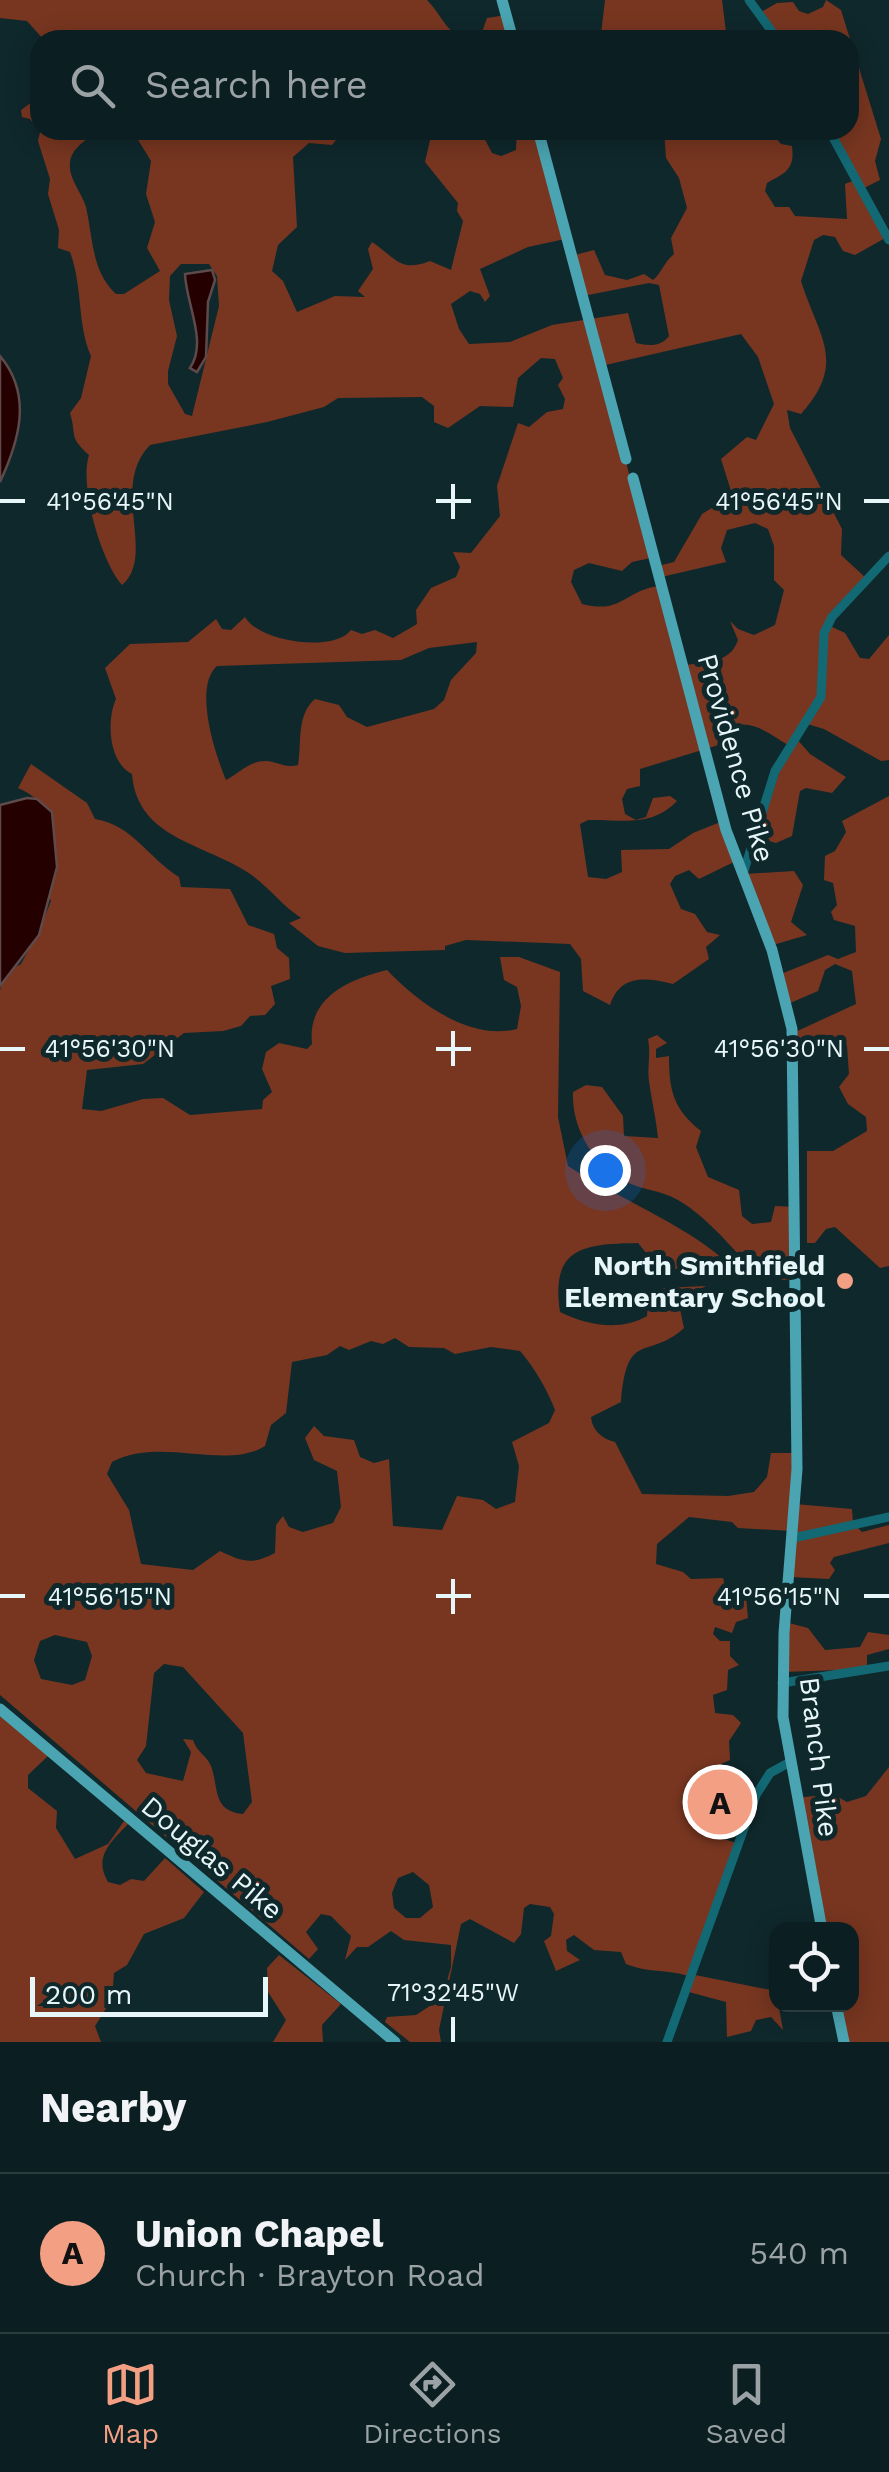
<!DOCTYPE html>
<meta charset="utf-8">
<style>
body{margin:0;font-family:"Work Sans",sans-serif;background:#192b2e;color:#f1f3f6}
.controls{position:absolute;right:30px;bottom:30px;display:grid;overflow:hidden;border-radius:20px;box-shadow:0 5px 25px #0003}
.controls button{width:90px;height:90px;display:grid;place-items:center;padding:0;border:0;border-bottom:2px solid #2b3c3f;background:#0b1e21;color:#f1f3f6;font:50px sans-serif}
.scale{position:absolute;left:30px;bottom:25px;width:238px;box-sizing:border-box;padding-left:10px;border:5px solid #e7f6f8;border-top:0;font-size:28px;line-height:35px;white-space:nowrap;color:#e7f6f8;-webkit-text-stroke:8px #0f282c;paint-order:stroke}
.you{position:absolute;left:605px;top:1170px;width:35px;height:35px;margin:-25px;border:8px solid #fff;border-radius:50%;background:#1a73e8;box-shadow:0 0 0 15px #1a73e833}
.badge{display:grid;place-items:center;width:65px;height:65px;border-radius:50%;background:#f39f84;color:#111;font-size:32px;font-weight:700}
.pin{position:absolute;translate:-50% -50%;border:5px solid #fff;box-shadow:0 2px 10px #0006}
.list{margin:0;padding:0;list-style:none}
h2{display:flex;justify-content:space-between;align-items:center;height:130px;margin:0;padding:0 40px;font-size:42px}
h2 small{font-size:32px;font-weight:400;color:#9aa2a5}
.list li{display:grid;grid-template-columns:65px 1fr auto;gap:30px;align-items:center;box-sizing:border-box;height:160px;padding:0 40px;border-top:2px solid #2b3c3f}
.list b{display:block;font-size:38px;white-space:nowrap}
.list p{margin:0;font-size:32px;white-space:nowrap;color:#9aa2a5}
.list em{font-size:32px;font-style:normal;color:#9aa2a5}
.icon{flex:none;width:55px;height:55px;fill:none;stroke:currentColor;stroke-width:2;stroke-linecap:round;stroke-linejoin:round}
.map{position:relative;flex:none;width:889px;height:2042px;overflow:hidden}
.search{position:absolute;background:#0b1e21;box-shadow:0 5px 25px #0003;left:30px;right:30px;top:30px;height:110px;display:flex;align-items:center;gap:25px;box-sizing:border-box;padding:0 35px;border-radius:30px;color:#9aa2a5;font-size:38px}
.sheet{height:290px;background:#0b1e21}
nav{display:flex;justify-content:space-around;align-items:center;box-sizing:border-box;height:140px;border-top:2px solid #2b3c3f;background:#0b1e21;font-size:28px;color:#9aa2a5}
nav a{display:grid;justify-items:center;gap:5px}
nav .on{color:#f39f84}
.map>svg:first-child{display:block}
.green{fill:#783620;fill-rule:evenodd}
.water{fill:#240100;stroke:#5e4a4a;stroke-width:2.5}
.lines{fill:none;stroke-linecap:round;stroke-linejoin:round}
.minor{stroke:#126873;stroke-width:9}
.major{stroke:#4aa4b1;stroke-width:11}
.ticks{fill:none;stroke:#e7f6f8;stroke-width:4}
.poi-dot{fill:#f39f84;stroke:#0f282c;stroke-width:4}
.labels{text-anchor:middle;dominant-baseline:central;stroke-width:10;stroke-linejoin:round;paint-order:stroke}
.street-label{font-size:28px;fill:#e7f6f8;stroke:#0f282c}
.poi-label{font-size:28px;font-weight:bold;fill:#e7f6f8;stroke:#0f282c;text-anchor:end}
.ticks-label{font-size:25px;text-anchor:middle;fill:#e7f6f8;stroke:#0f282c;stroke-width:10;stroke-linejoin:round;paint-order:stroke}
</style>
<div class="map">
<svg width="889" height="2042" viewBox="0 0 889 2042">
<rect width="100%" height="100%" fill="#0f282c"/>
<path class="green" d="M 0,0 L 427,0 C 445,18 450,46 481,35 L 487,18 L 506,15 L 513,40 L 44,40 L 27,21 L 0,18 Z
M 605,0 L 722,0 L 727,40 L 594,40 L 601,34 Z
M 826,0 L 841,10 L 881,139 L 875,161 L 880,180 L 864,188 L 887,237 L 855,255 L 843,251 L 835,237 L 823,235 L 814,240 L 801,281 C 818,336 848,362 801,414 L 787,410 L 790,428 L 842,529 L 841,555 L 868,580 L 839,603 L 828,625 L 845,633 L 860,658 L 869,659 L 889,635 L 889,760 L 881,761 L 824,729 L 804,723 L 795,737 L 810,754 L 846,777 L 832,793 L 806,788 L 800,791 L 792,836 L 776,843 L 758,838 L 788,745 C 769,734 748,715 727,730 L 725,743 L 640,769 L 640,786 L 627,789 L 622,799 L 625,814 L 636,820 L 646,817 L 653,798 L 670,796 L 677,801 C 651,828 622,819 588,820 L 580,824 L 588,877 L 606,879 L 622,872 L 621,850 L 669,849 L 693,833 L 723,821 L 736,861 L 699,879 L 689,870 L 675,876 L 670,884 L 681,909 L 695,914 L 707,932 L 720,935 L 706,947 L 709,959 L 673,984 C 646,977 620,974 610,1005 L 583,991 L 581,959 L 570,944 L 466,940 L 445,946 L 445,950 L 345,953 L 318,946 L 289,923 L 301,918 C 283,906 270,889 253,876 C 210,844 137,841 132,774 C 109,763 106,721 116,699 L 105,668 L 130,644 L 188,642 L 216,619 L 222,629 L 231,630 L 245,617 C 259,642 334,653 351,630 L 362,634 L 375,630 L 393,638 L 417,624 L 416,610 L 431,588 L 456,577 L 460,567 L 453,552 L 471,553 L 500,516 L 497,486 L 518,423 L 529,427 L 547,412 L 563,409 L 565,399 L 558,385 L 563,378 L 555,359 L 541,358 L 518,378 L 513,407 L 480,406 L 448,428 L 434,422 L 434,406 L 422,397 L 338,398 L 324,407 L 267,422 L 150,445 C 109,487 157,555 122,585 C 101,561 79,486 89,455 C 68,436 77,436 70,413 L 81,398 L 91,356 C 77,325 83,287 70,252 L 58,248 L 59,230 L 48,194 L 50,179 L 38,141 L 40,132 L 30,119 L 22,117 L 21,110 L 36,99 L 37,62 L 40,59 L 40,130 L 101,130 C 89,138 71,147 70,163 C 68,178 82,193 86,207 C 93,237 91,271 116,294 L 124,294 L 160,271 L 147,248 L 155,222 L 146,194 L 151,161 L 132,130 L 344,130 L 332,145 L 309,143 L 293,157 L 297,227 L 278,245 L 272,271 L 283,281 L 297,312 L 335,296 L 365,297 L 358,291 L 373,269 L 368,249 L 372,242 C 396,258 400,273 430,261 L 451,270 L 463,221 L 457,211 L 458,203 L 425,162 L 430,140 L 445,130 L 480,130 L 492,153 L 501,156 L 516,150 L 517,130 L 537,130 L 565,239 L 528,247 L 480,269 L 490,296 L 485,302 L 480,294 L 470,291 L 451,304 L 459,329 L 469,344 L 510,342 L 552,325 L 628,313 L 636,343 C 649,346 661,347 669,336 L 659,285 L 649,283 L 583,296 L 571,256 L 594,250 L 605,275 L 627,280 L 644,274 L 653,280 C 661,274 664,262 674,254 L 671,238 L 687,208 L 679,178 L 666,158 L 664,130 L 769,130 L 781,144 L 792,146 C 795,169 786,173 767,183 L 765,191 L 775,207 L 789,207 L 795,216 L 847,219 L 845,184 L 855,180 L 829,130 L 849,130 L 849,40 L 778,40 L 761,12 L 777,3 L 793,2 L 799,11 L 808,14 L 823,7 ZM 181,264 L 209,264 L 217,276 L 219,306 L 192,416 L 185,414 L 168,384 L 168,371 L 177,336 L 169,300 L 170,276 ZM 741,334 L 758,357 L 774,404 L 756,440 L 747,437 L 721,459 L 731,491 L 728,498 L 702,514 L 674,562 L 654,567 L 657,578 L 726,562 L 721,548 L 727,530 L 755,523 L 768,529 L 774,546 L 774,580 L 784,590 L 775,625 L 754,635 L 738,629 L 730,621 L 738,640 C 729,666 702,661 681,666 L 658,586 C 622,592 623,614 582,604 L 571,582 L 574,570 L 589,563 L 622,571 L 632,562 L 651,558 L 601,366 ZM 477,642 L 476,653 L 451,680 L 444,700 L 434,709 L 367,727 L 347,717 L 339,705 L 315,699 C 296,715 302,743 298,765 C 285,769 277,761 265,761 C 249,761 238,774 226,780 C 215,754 193,687 217,666 L 401,660 L 429,648 Z
M 31,764 L 87,803 L 95,819 C 133,825 148,858 179,877 L 181,887 L 230,889 L 248,925 L 274,934 L 277,948 L 289,958 L 290,979 L 271,986 L 275,1004 L 265,1015 L 250,1016 L 241,1026 L 223,1031 L 184,1033 L 143,1064 L 87,1070 L 82,1109 L 101,1111 L 143,1099 L 163,1098 L 190,1115 L 262,1109 L 263,1100 L 272,1092 L 262,1069 L 266,1052 L 279,1043 L 307,1049 L 312,1044 C 307,999 346,980 387,970 C 418,1002 468,1041 517,1029 L 521,1006 L 517,987 L 504,980 L 500,957 L 519,957 L 560,972 L 558,1117 L 568,1166 C 616,1197 683,1224 723,1259 L 662,1272 L 638,1243 C 585,1244 550,1246 560,1312 C 586,1325 620,1332 647,1316 L 648,1302 L 663,1288 L 706,1286 L 686,1296 L 680,1309 L 684,1328 C 648,1361 627,1328 621,1402 L 591,1417 C 592,1430 602,1439 615,1442 L 642,1494 L 728,1496 L 754,1492 L 767,1477 L 771,1453 L 796,1453 L 795,1504 L 852,1509 L 853,1523 L 862,1532 L 889,1525 L 889,1543 L 834,1557 L 830,1563 L 835,1570 L 829,1579 L 790,1577 L 792,1531 L 738,1528 L 732,1522 L 689,1517 L 657,1544 L 656,1564 L 683,1572 L 691,1579 L 723,1578 L 727,1593 L 746,1596 L 748,1618 L 736,1622 L 732,1633 L 715,1627 L 713,1634 L 720,1641 L 730,1641 L 730,1656 L 739,1665 L 728,1670 L 727,1690 L 713,1695 L 715,1713 L 733,1715 L 741,1723 L 729,1741 L 730,1760 L 721,1764 C 713,1786 707,1803 704,1827 L 709,1834 L 736,1843 L 690,1974 L 776,1991 L 783,2030 L 771,2017 L 756,2020 L 751,2031 L 727,2037 L 726,2002 L 685,1991 L 688,1976 C 667,1969 647,1973 626,1964 L 621,1952 L 594,1950 L 574,1935 L 566,1940 L 567,1951 L 580,1960 L 556,1971 L 544,1941 L 551,1936 L 554,1914 L 550,1907 L 530,1904 L 524,1908 L 521,1934 L 514,1943 L 470,1919 L 461,1924 L 439,2030 L 441,2042 L 410,2042 L 385,2022 L 387,2017 L 416,2015 L 442,1998 L 451,1967 L 451,1945 L 404,1940 L 391,1931 L 368,1947 L 357,1947 L 345,1960 L 351,1936 L 331,1916 L 321,1914 L 306,1932 L 318,1949 L 309,1959 L 0,1695 L 0,990 L 6,972 L 21,964 C 28,952 49,910 51,900 L 43,896 L 44,878 L 56,876 C 57,840 55,803 18,788 ZM 395,1338 L 409,1347 L 444,1348 L 455,1354 L 491,1347 L 520,1351 C 534,1367 547,1389 555,1410 L 549,1423 L 512,1442 L 519,1466 L 515,1502 L 496,1509 L 483,1500 L 457,1496 L 442,1530 L 393,1526 L 389,1459 L 374,1463 L 360,1457 L 354,1440 L 324,1436 L 314,1426 L 305,1438 L 314,1460 L 337,1471 L 341,1507 L 333,1523 L 303,1532 L 289,1527 L 283,1516 L 276,1525 L 275,1553 C 252,1565 243,1562 220,1551 L 193,1570 L 141,1564 L 129,1510 L 107,1474 L 112,1462 C 160,1436 226,1471 265,1446 L 271,1425 L 286,1413 L 292,1362 L 327,1355 L 340,1346 L 349,1350 L 371,1341 L 383,1344 ZM 55,1635 L 87,1642 L 92,1656 L 85,1680 L 72,1685 L 41,1679 L 34,1660 L 40,1641 ZM 164,1664 L 183,1667 L 243,1733 L 252,1802 L 243,1814 C 212,1811 219,1788 211,1766 C 207,1756 196,1751 193,1740 L 183,1739 L 191,1752 L 183,1781 L 146,1773 L 137,1760 L 146,1746 L 154,1673 ZM 413,1872 L 429,1885 L 433,1907 L 420,1918 L 406,1918 L 394,1908 L 392,1893 L 398,1878 Z
M 889,796 L 889,1266 L 880,1268 L 835,1227 L 826,1229 L 815,1243 L 807,1243 L 807,1151 L 833,1151 L 867,1131 L 866,1117 L 848,1104 L 839,1087 L 849,1074 L 847,1046 L 830,1041 L 794,1046 L 793,1033 L 856,1004 L 852,971 L 835,964 L 825,970 L 818,991 L 788,1004 L 781,974 L 828,955 L 838,959 L 856,952 L 855,926 L 834,920 L 831,912 L 837,905 L 833,883 L 824,880 L 825,856 L 835,851 L 846,832 L 842,821 Z
M 794,871 L 803,885 L 791,922 L 807,935 L 773,945 L 744,874 Z
M 657,1035 L 667,1043 L 656,1049 L 656,1058 L 669,1056 C 669,1090 673,1109 701,1131 L 696,1147 L 708,1177 L 739,1190 L 742,1216 L 752,1224 L 771,1222 L 775,1206 L 795,1207 L 796,1280 L 775,1280 L 770,1260 L 745,1261 C 725,1240 702,1213 676,1199 C 662,1191 645,1190 631,1184 C 596,1170 571,1129 573,1092 L 586,1085 L 602,1087 L 623,1116 L 624,1136 L 658,1138 C 656,1118 652,1102 649,1081 C 647,1068 651,1054 648,1039 Z
M 785,1622 L 808,1628 L 825,1650 L 860,1647 L 868,1632 L 889,1635 L 889,1649 L 867,1655 L 867,1669 L 783,1672 Z
M 0,1714 L 48,1756 L 28,1775 L 28,1788 L 57,1811 L 56,1828 L 75,1859 L 108,1844 L 124,1821 L 128,1824 C 111,1842 93,1857 108,1882 L 120,1885 L 131,1879 L 144,1881 L 165,1858 L 204,1892 L 184,1918 L 144,1934 L 127,1965 L 114,1973 L 112,1999 L 95,2026 L 101,2042 L 0,2042 Z
M 889,1767 L 889,2042 L 844,2042 L 836,2005 L 852,2004 L 852,1930 L 822,1929 L 797,1798 L 814,1796 L 825,1801 L 838,1797 L 847,1802 L 866,1796 Z
M 279,1955 L 341,2004 L 322,2025 L 323,2042 L 273,2042 L 286,2020 L 268,1992 L 267,1968 Z"/>
<path class="water" d="M 212,270 L 215,280 L 208,302 L 206,357 L 197,372 L 190,368 C 208,342 186,304 185,274 Z
M 0,356 C 33,395 19,441 0,482 Z
M 27,798 L 37,799 L 52,812 L 57,867 L 39,935 L 0,986 L 0,805 Z"/>
<g class="lines">
<path class="minor" d="M 749,0 L 778,40
M 829,130 L 889,240
M 743,874 L 775,771 L 821,697 L 824,633 L 832,617 L 889,556
M 793,1538 L 889,1517
M 782,1683 L 889,1666
M 667,2042 L 756,1795 L 770,1773 L 790,1762"/>
<path class="major" d="M 502,0 L 513,40
M 538,130 L 626,459
M 633,478 L 726,830 L 772,950 L 792,1029 L 797,1469 L 784,1633 L 783,1717 L 822,1930
M 0,1709 L 395,2042
M 836,2004 L 844,2042"/>
</g>
<path class="ticks" d="M 453,484 L 453,519M 0,501 L 25,501M 436,501 L 471,501M 864,501 L 889,501M 453,1031 L 453,1066M 0,1049 L 25,1049M 436,1049 L 471,1049M 864,1049 L 889,1049M 453,1579 L 453,1614M 0,1596 L 25,1596M 436,1596 L 471,1596M 864,1596 L 889,1596M 453,2017 L 453,2042"/>
<circle class="poi-dot" cx="845" cy="1281" r="10"/>
<g class="labels">
<g class="street-label">
<text transform="translate(736 758) rotate(74)">Providence Pike</text>
<text transform="translate(819 1757) rotate(83)">Branch Pike</text>
<text transform="translate(212 1858) rotate(40)">Douglas Pike</text>
</g>
<g class="poi-label">
<text x="825" y="1265">North Smithfield<tspan x="825" dy="32">Elementary School</tspan></text>
</g>
</g>
<g class="ticks-label">
<text x="110" y="510">41°56'45"N</text>
<text x="779" y="510">41°56'45"N</text>
<text x="110" y="1057">41°56'30"N</text>
<text x="779" y="1057">41°56'30"N</text>
<text x="110" y="1605">41°56'15"N</text>
<text x="779" y="1605">41°56'15"N</text>
<text x="453" y="2001">71°32'45"W</text>
</g>
</svg>
<div class="controls">
<button><svg class="icon" aria-label="locate" viewBox="0 0 24 24"><circle cx="12" cy="12" r="6"/><path d="M12 2v4M12 18v4M2 12h4M18 12h4"/></svg></button>
</div>
<div class="scale">200 m</div>
<div class="you"></div>
<div class="pin badge" style="left:720px;top:1802px">A</div>
<div class="search"><svg class="icon" aria-label="search" viewBox="0 0 24 24"><circle cx="10" cy="10" r="6"/><path d="M15 15l6 6"/></svg>Search here</div>
</div>
<section class="sheet">
<h2>Nearby<small></small></h2>
<ul class="list">
<li><span class="badge">A</span><div><b>Union Chapel</b><p>Church · Brayton Road</p></div><em>540 m</em></li>
</ul>
</section>
<nav>
<a class="on"><svg class="icon" aria-label="map" viewBox="0 0 24 24"><path d="M3 6l6-2 6 2 6-2v14l-6 2-6-2-6 2zM9 4v14M15 6v14"/></svg>Map</a>
<a><svg class="icon" aria-label="directions" viewBox="0 0 24 24"><path d="M12 3l9 9-9 9-9-9zM9 14v-3h6M13 9l2 2-2 2"/></svg>Directions</a>
<a><svg class="icon" aria-label="saved" viewBox="0 0 24 24"><path d="M7 4h10v16l-5-4-5 4z"/></svg>Saved</a>
</nav>
